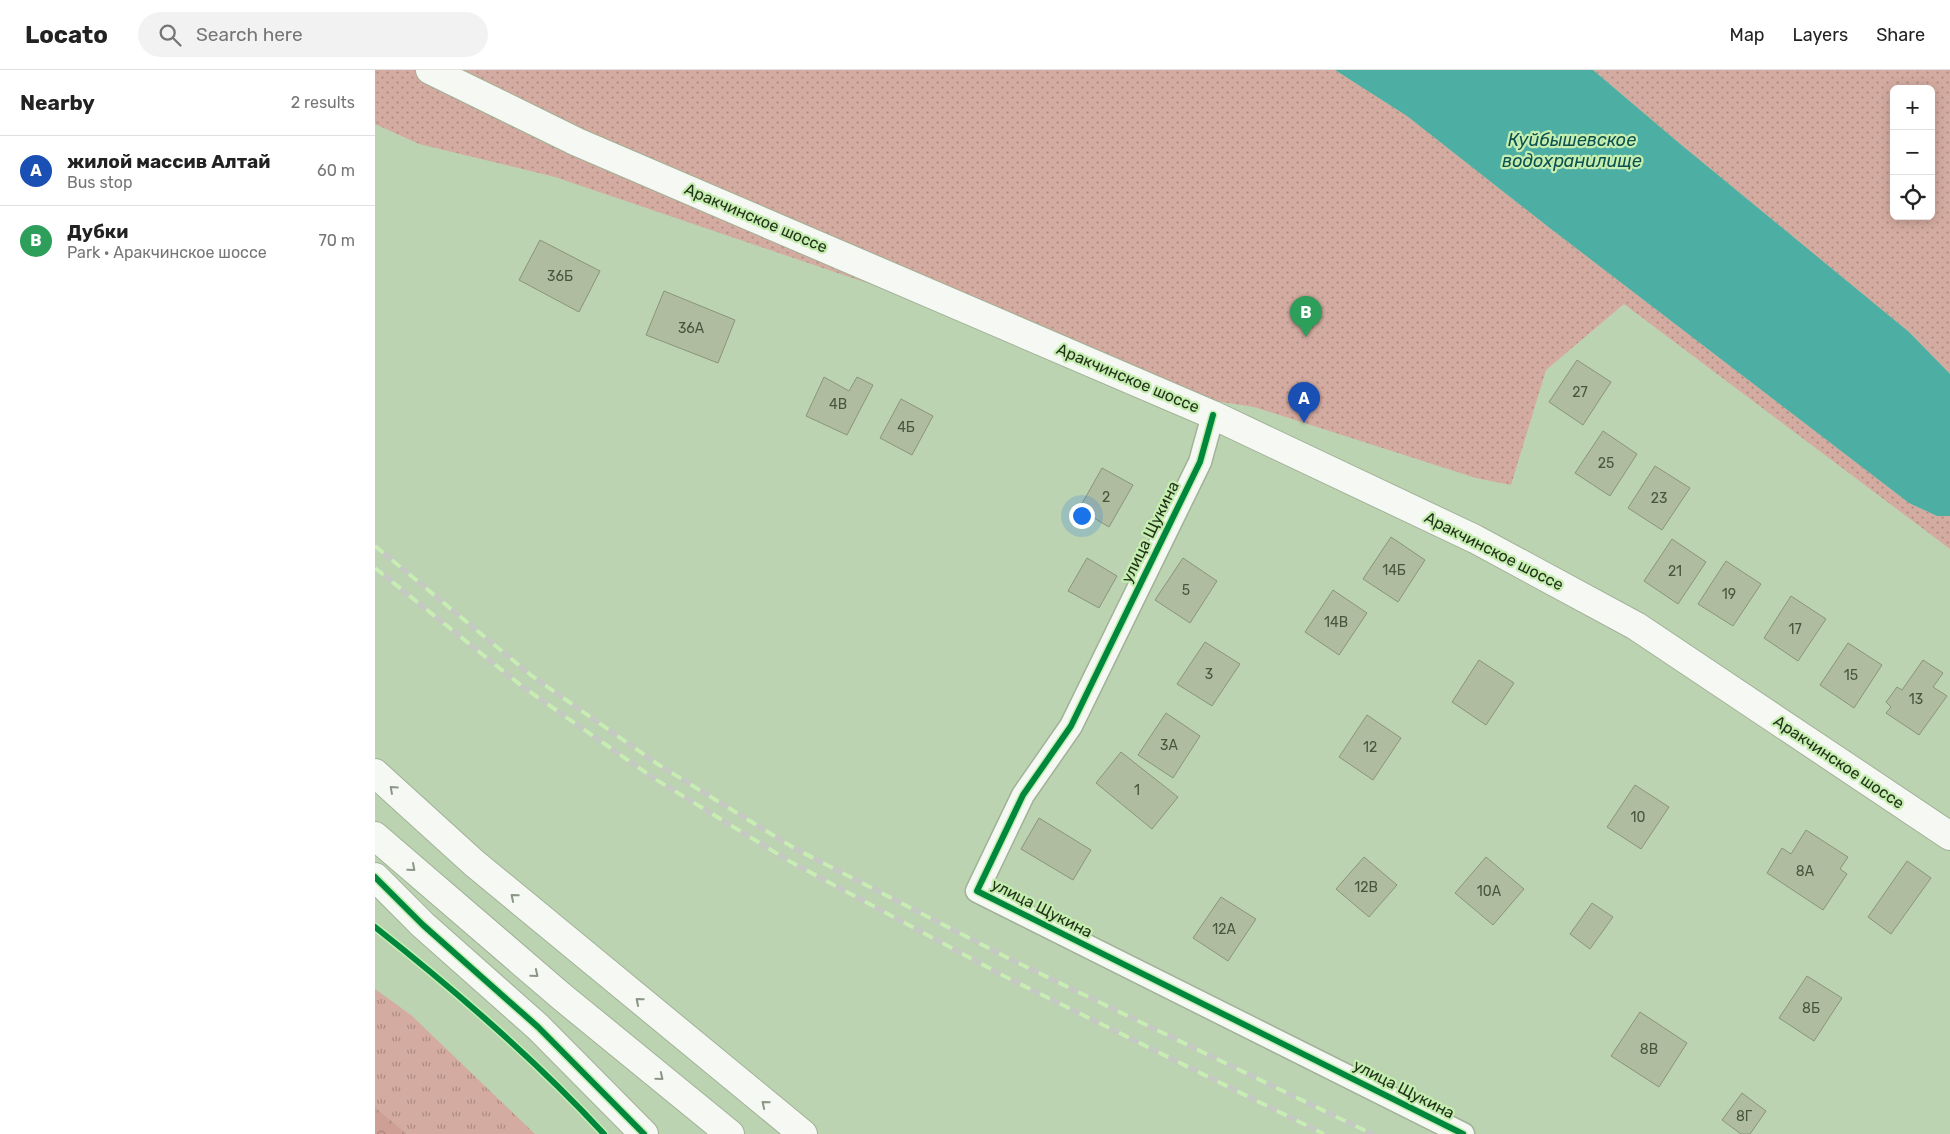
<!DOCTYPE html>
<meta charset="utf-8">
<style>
body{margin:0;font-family:Rubik,sans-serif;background:#f2f2f2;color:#222}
.controls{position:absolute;right:15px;top:15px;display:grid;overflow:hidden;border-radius:8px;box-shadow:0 2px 12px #0003}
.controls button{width:45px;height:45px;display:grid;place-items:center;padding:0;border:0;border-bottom:1px solid #e0e0e0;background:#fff;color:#222;font:25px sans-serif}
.you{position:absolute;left:706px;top:445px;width:18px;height:18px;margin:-12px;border:4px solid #fff;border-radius:50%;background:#1a73e8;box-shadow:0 0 0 8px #1a73e833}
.badge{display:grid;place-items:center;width:32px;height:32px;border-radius:50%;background:#596b4f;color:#fff;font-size:16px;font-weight:700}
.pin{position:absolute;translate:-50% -41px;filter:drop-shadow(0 1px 2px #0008)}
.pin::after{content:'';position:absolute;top:26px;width:18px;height:15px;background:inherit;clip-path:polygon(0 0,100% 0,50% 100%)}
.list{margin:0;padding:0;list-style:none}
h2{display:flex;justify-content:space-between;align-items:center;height:65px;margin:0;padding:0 20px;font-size:21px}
h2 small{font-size:16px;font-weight:400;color:#767676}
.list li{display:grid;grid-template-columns:32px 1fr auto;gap:15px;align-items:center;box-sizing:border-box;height:70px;padding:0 20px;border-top:1px solid #e0e0e0}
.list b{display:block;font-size:19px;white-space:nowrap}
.list p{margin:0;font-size:16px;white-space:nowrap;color:#767676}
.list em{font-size:16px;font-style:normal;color:#767676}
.icon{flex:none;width:28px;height:28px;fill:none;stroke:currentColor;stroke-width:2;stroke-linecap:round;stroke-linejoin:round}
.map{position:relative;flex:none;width:1575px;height:1064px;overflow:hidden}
header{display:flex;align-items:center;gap:30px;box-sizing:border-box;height:70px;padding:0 25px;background:#fff;border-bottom:1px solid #e0e0e0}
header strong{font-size:24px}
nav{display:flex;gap:28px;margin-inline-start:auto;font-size:18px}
.search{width:350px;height:45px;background:#f2f2f2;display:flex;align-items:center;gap:12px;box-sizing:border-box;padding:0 18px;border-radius:28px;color:#767676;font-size:19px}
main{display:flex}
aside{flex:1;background:#fff}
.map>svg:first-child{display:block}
.grass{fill:url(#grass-tufts)}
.forest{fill:url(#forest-crowns)}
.park{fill:url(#park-dots);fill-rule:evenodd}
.water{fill:#4daea4}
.building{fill:#afbc9f;stroke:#899578}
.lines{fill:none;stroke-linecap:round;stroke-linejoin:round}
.minor-casing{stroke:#a0b297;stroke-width:25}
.tertiary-casing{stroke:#a0b297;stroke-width:30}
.secondary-casing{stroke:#a0b297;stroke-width:30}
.minor{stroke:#f5f8f3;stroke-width:22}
.tertiary{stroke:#f5f8f3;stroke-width:28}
.secondary{stroke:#f5f8f3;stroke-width:28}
.rail-casing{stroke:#c4cac1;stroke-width:5.5}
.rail{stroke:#c5eeb0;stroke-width:4;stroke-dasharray:11;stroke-linecap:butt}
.cycleway-casing{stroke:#c5eeb0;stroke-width:9}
.cycleway{stroke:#00873e;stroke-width:6}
.oneway{stroke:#8c9686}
.labels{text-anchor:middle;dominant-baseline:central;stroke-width:4.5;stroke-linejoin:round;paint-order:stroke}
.number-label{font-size:14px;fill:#47563c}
.street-label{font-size:16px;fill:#23331a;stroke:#c5eeb0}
.water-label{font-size:18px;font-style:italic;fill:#0b5151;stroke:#c5eeb0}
</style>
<header>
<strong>Locato</strong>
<div class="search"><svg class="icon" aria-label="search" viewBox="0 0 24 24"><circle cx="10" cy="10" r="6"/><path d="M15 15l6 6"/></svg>Search here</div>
<nav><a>Map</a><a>Layers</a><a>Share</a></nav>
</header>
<main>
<aside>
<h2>Nearby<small>2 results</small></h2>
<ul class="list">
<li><span class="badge" style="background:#1a4fb4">A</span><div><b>жилой массив Алтай</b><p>Bus stop</p></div><em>60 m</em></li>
<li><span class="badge" style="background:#2e9e5b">B</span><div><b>Дубки</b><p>Park · Аракчинское шоссе</p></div><em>70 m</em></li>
</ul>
</aside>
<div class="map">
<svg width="1575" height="1064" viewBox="0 0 1575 1064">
<defs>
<pattern id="grass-tufts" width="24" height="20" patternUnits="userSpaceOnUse" patternTransform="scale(1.25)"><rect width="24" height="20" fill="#d4aba0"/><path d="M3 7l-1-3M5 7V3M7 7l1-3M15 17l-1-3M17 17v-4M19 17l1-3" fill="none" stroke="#ac8c82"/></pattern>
<pattern id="forest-crowns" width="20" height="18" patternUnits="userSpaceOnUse" patternTransform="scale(1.25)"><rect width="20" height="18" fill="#ce9f95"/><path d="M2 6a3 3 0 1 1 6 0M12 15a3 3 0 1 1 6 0" fill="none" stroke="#a78279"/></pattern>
<pattern id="park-dots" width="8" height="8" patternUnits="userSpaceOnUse" patternTransform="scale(1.25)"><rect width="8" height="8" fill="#d4aba0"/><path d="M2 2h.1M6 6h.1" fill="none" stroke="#ac8c82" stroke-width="1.8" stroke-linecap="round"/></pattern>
</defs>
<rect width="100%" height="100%" fill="#bcd3b1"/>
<path class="grass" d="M 0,919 L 36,945 L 160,1064 L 32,1064 L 0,1037 Z"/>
<path class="forest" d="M 0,1037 L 32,1064 L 0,1064 Z"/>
<path class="park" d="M 0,0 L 960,0 L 1032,46 L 1176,159 L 1534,433 L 1562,446 L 1575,446 L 1575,479 L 1249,234 L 1171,300 L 1136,415 L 1101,408 L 879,337 L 840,331 L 180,107 L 44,74 L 0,54 Z
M 1218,0 L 1575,0 L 1575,304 L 1534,262 L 1304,73 ZM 1519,19 L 1556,19 L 1556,146 L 1519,146 Z"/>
<path class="water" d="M 960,0 L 1218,0 L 1304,73 L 1534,262 L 1575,304 L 1575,446 L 1562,446 L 1534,433 L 1176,159 L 1032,46 Z"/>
<path class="building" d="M 165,170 L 225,201 L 204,242 L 144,210 Z
M 289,221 L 360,250 L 343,293 L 271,265 Z
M 1202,290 L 1236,312 L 1208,355 L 1174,332 Z
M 449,307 L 474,321 L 482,307 L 498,315 L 472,365 L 431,346 Z
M 526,329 L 558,346 L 537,385 L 505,368 Z
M 1228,361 L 1262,384 L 1235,426 L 1200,403 Z
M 1280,396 L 1315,418 L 1287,460 L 1253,438 Z
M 727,398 L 758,415 L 734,457 L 704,439 Z
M 1016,467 L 1050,490 L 1023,532 L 988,509 Z
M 1297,469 L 1331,492 L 1303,534 L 1269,511 Z
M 712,488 L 742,506 L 724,538 L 693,521 Z
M 808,488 L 842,511 L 815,553 L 780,530 Z
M 1351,491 L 1386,514 L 1358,556 L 1323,534 Z
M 958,520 L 992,543 L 964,585 L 930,562 Z
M 1416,526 L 1451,549 L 1423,591 L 1389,568 Z
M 830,572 L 865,594 L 837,636 L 802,614 Z
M 1473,573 L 1507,595 L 1479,638 L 1445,615 Z
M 1104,590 L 1139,613 L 1111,655 L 1077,632 Z
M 1548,590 L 1568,603 L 1558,617 L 1572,626 L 1544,665 L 1511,643 L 1516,637 L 1511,632 L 1522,617 L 1527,620 Z
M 791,643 L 825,666 L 798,708 L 763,685 Z
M 992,645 L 1026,668 L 998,710 L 964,687 Z
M 746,682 L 803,727 L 777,759 L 721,713 Z
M 1260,715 L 1294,737 L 1266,779 L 1232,757 Z
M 664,748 L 716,780 L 698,810 L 646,779 Z
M 1431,760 L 1473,787 L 1465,799 L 1472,804 L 1448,840 L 1392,803 L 1407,778 L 1416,784 Z
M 989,787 L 1022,815 L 994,847 L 961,819 Z
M 1111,787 L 1149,819 L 1118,855 L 1080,823 Z
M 1532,791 L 1556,808 L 1516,864 L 1493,847 Z
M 846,827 L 881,849 L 853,891 L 818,868 Z
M 1217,833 L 1238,847 L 1215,879 L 1195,864 Z
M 1432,906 L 1467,928 L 1439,971 L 1404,948 Z
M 1265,942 L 1312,973 L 1284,1017 L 1236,986 Z
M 1367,1023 L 1391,1041 L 1375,1064 L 1366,1064 L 1347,1050 Z"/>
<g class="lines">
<defs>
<path id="minor" d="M 838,345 L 825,392 L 696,656 L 648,725 L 602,821 L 1088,1064"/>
<path id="tertiary" d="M 0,807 L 48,855 L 163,957 L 269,1064"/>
<path id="secondary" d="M 55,0 L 202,72 L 838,345 L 1100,469 L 1261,556 L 1575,766
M 0,703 L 99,793 L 428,1064
M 0,766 L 186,926 L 355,1064"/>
</defs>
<use href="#minor" class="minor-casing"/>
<use href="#tertiary" class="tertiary-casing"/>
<use href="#secondary" class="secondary-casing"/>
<use href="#minor" class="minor"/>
<use href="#tertiary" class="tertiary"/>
<use href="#secondary" class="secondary"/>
<defs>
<path id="rail" d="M 0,476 L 157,606 L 284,695 L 419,778 L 635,889 L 997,1064
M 0,498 L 148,617 L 280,709 L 416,792 L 629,906 L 949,1064"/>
</defs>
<use href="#rail" class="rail-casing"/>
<use href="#rail" class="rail"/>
<defs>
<path id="cycleway" d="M 838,345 L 825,392 L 696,656 L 648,725 L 602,821 L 1088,1064
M 0,807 L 48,855 L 163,957 L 269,1064
M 0,857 C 81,921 159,988 229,1064"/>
</defs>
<use href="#cycleway" class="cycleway-casing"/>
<use href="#cycleway" class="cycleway"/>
</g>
<defs><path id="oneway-chevron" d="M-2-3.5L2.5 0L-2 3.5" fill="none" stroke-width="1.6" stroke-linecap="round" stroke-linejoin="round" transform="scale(1.25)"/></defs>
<g class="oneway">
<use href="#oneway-chevron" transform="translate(18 719) rotate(-138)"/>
<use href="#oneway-chevron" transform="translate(37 798) rotate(41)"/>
<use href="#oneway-chevron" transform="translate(139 827) rotate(-140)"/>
<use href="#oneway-chevron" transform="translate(160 904) rotate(40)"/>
<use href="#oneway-chevron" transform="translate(264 931) rotate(-140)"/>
<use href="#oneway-chevron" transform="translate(285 1007) rotate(39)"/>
<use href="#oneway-chevron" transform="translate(390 1034) rotate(-141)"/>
</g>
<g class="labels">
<g class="number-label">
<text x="185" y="206">36Б</text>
<text x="316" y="258">36А</text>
<text x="1205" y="322">27</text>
<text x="463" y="334">4В</text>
<text x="531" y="357">4Б</text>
<text x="1231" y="393">25</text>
<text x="731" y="427">2</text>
<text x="1284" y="428">23</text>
<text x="1019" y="500">14Б</text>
<text x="1300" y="501">21</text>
<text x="811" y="520">5</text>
<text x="1354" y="524">19</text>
<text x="961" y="552">14В</text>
<text x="1420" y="559">17</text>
<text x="834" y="604">3</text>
<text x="1476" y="605">15</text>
<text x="1541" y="629">13</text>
<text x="794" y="675">3А</text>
<text x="995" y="677">12</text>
<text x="762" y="720">1</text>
<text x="1263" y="747">10</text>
<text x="1430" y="801">8А</text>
<text x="991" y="817">12В</text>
<text x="1114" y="821">10А</text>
<text x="849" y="859">12А</text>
<text x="1436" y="938">8Б</text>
<text x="1274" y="979">8В</text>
<text x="1369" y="1046">8Г</text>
</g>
<g class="street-label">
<text transform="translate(381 148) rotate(23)">Аракчинское шоссе</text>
<text transform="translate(753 308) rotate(23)">Аракчинское шоссе</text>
<text transform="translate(775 462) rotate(-64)">улица Щукина</text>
<text transform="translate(1119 481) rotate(27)">Аракчинское шоссе</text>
<text transform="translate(1464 692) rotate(34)">Аракчинское шоссе</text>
<text transform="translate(667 838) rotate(27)">улица Щукина</text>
<text transform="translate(1029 1019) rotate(27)">улица Щукина</text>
</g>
<g class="water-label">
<text x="1197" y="70">Куйбышевское<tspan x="1197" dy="21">водохранилище</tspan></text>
</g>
</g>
</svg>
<div class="controls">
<button>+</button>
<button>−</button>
<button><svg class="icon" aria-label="locate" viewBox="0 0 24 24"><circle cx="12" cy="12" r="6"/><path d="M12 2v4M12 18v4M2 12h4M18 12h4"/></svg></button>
</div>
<div class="you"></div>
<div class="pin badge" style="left:929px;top:353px;background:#1a4fb4">A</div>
<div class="pin badge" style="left:931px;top:267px;background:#2e9e5b">B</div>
</div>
</main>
